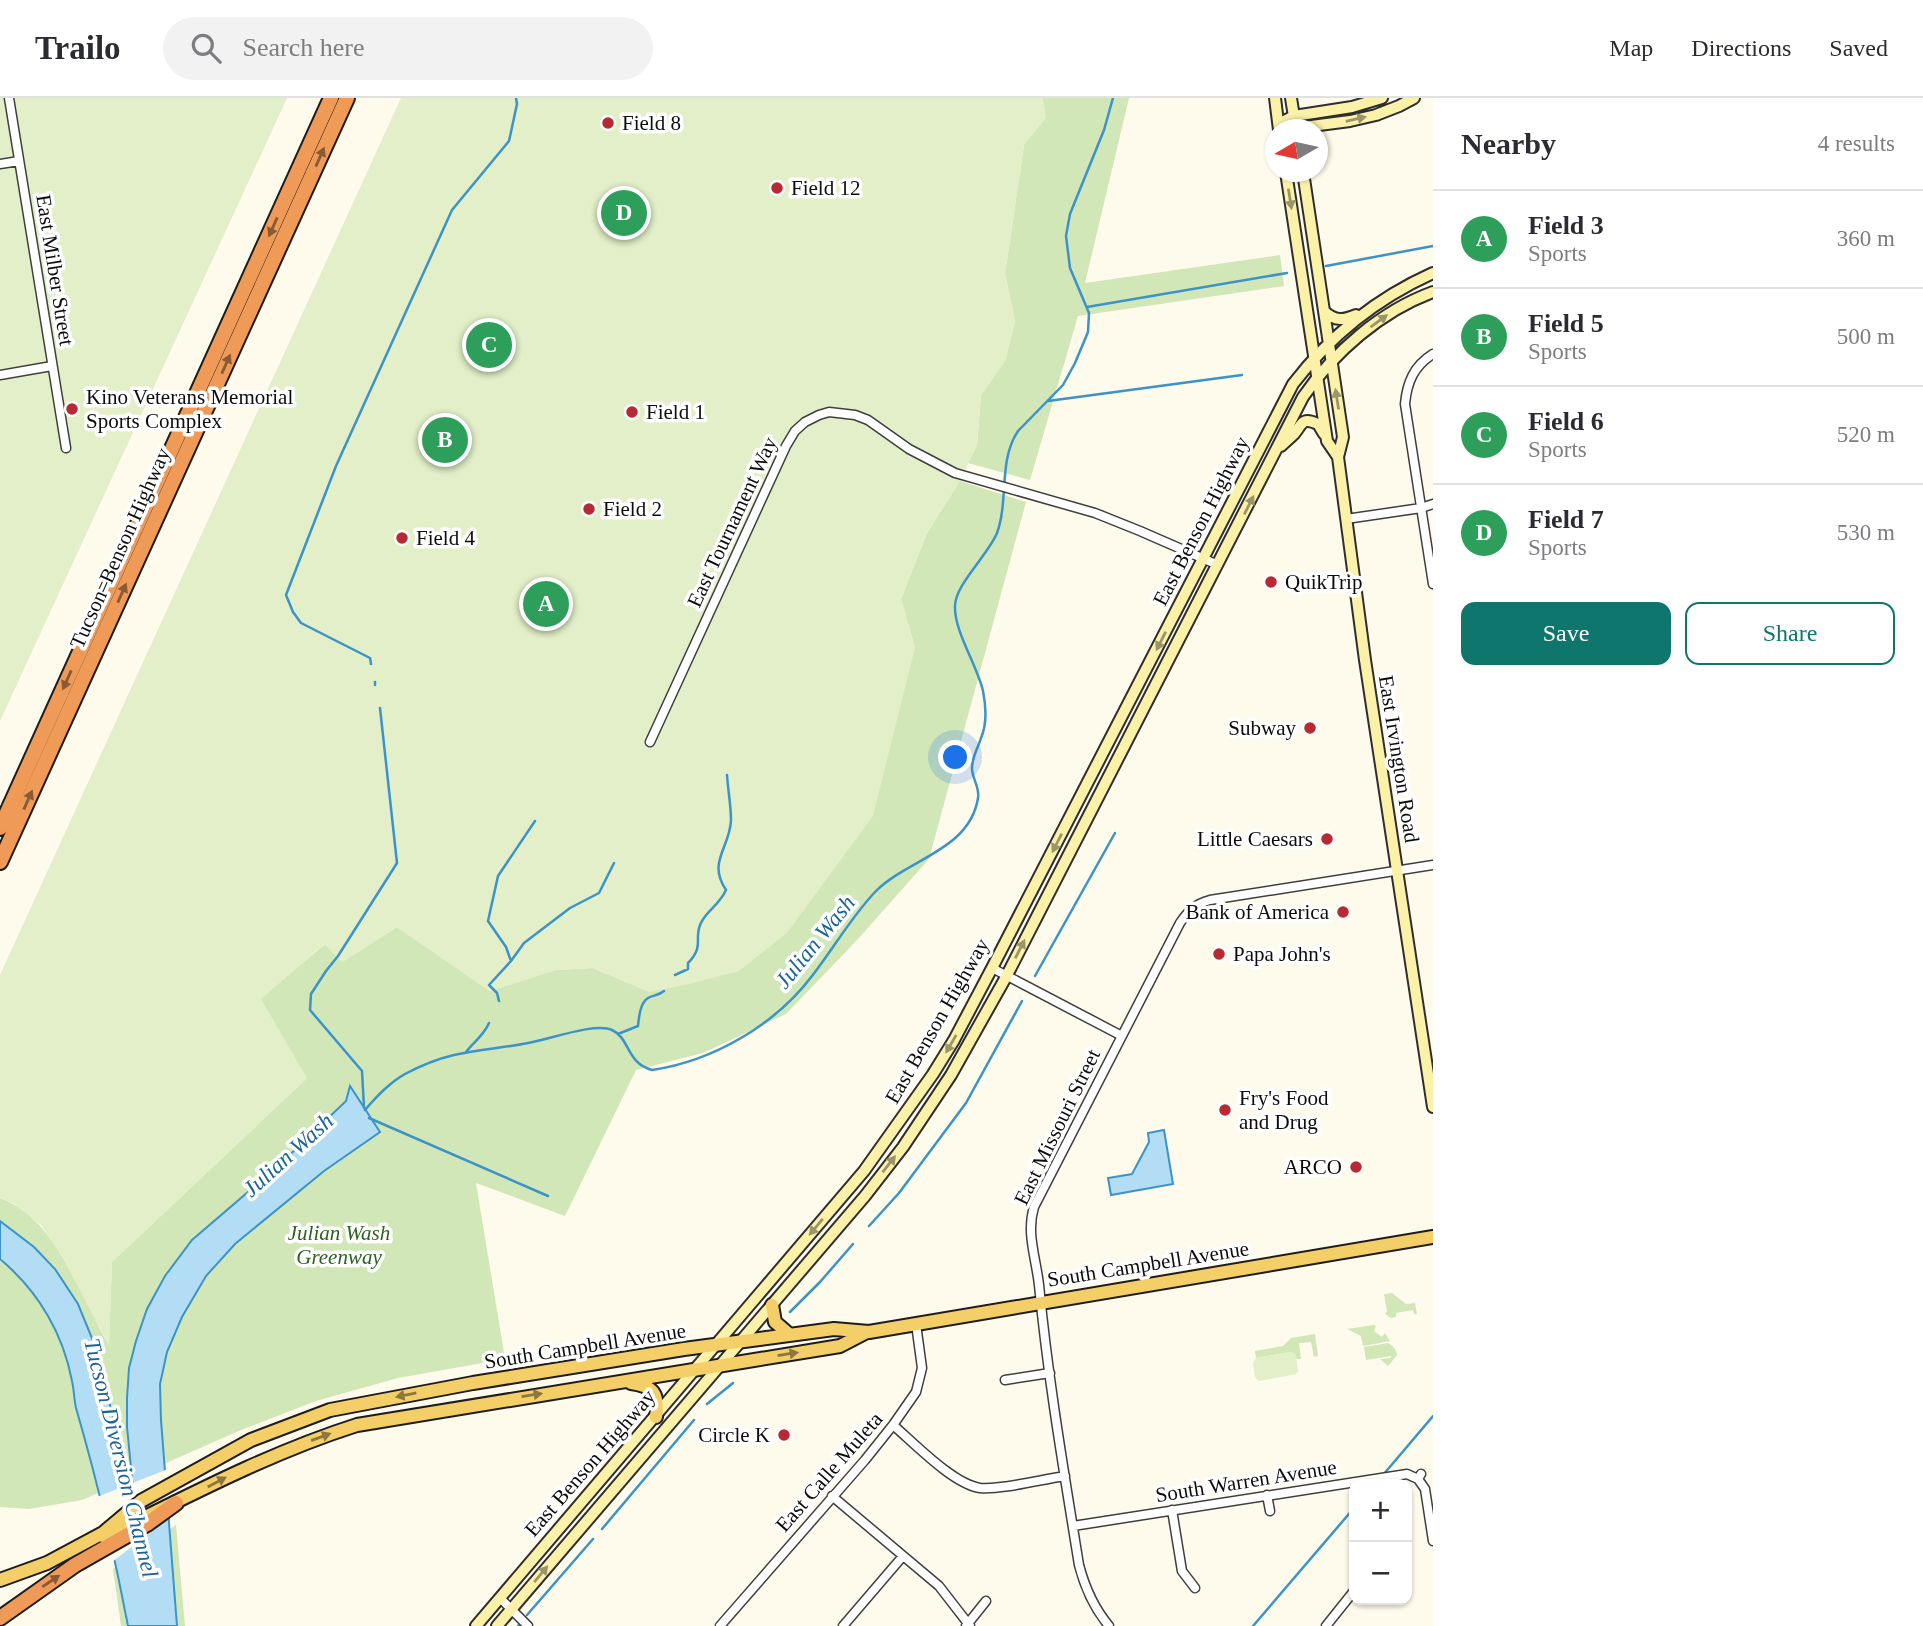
<!DOCTYPE html>
<meta charset="utf-8">
<style>
body{margin:0;font-family:"Times New Roman",serif;background:#f2f2f3;color:#2b2b33}
.controls{position:absolute;right:21px;bottom:21px;display:grid;overflow:hidden;border-radius:14px;box-shadow:0 2px 5px #0004}
.controls button{width:63px;height:63px;display:grid;place-items:center;padding:0;border:0;border-bottom:2px solid #e1e1e2;background:#fff;color:#2b2b33;font:35px sans-serif}
.compass{position:absolute;left:1265px;top:21px;width:63px;height:63px;border-radius:50%;background:#fff;box-shadow:0 2px 5px #0004;rotate:261deg}
.you{position:absolute;left:956px;top:660px;width:24px;height:24px;margin:-18px;border:5px solid #fff;border-radius:50%;background:#1a73e8;box-shadow:0 0 0 10px #1a73e833}
.badge{display:grid;place-items:center;width:46px;height:46px;border-radius:50%;background:#0f766e;color:#fff;font-size:23px;font-weight:700}
.pin{position:absolute;translate:-50% -50%;border:4px solid #fff;box-shadow:0 2px 7px #0006}
.list{margin:0;padding:0;list-style:none}
h2{display:flex;justify-content:space-between;align-items:center;height:91px;margin:0;padding:0 28px;font-size:30px}
h2 small{font-size:23px;font-weight:400;color:#7c7c81}
.list li{display:grid;grid-template-columns:46px 1fr auto;gap:21px;align-items:center;box-sizing:border-box;height:98px;padding:0 28px;border-top:2px solid #e1e1e2}
.list b{display:block;font-size:26px;white-space:nowrap}
.list p{margin:0;font-size:23px;white-space:nowrap;color:#7c7c81}
.list em{font-size:23px;font-style:normal;color:#7c7c81}
.actions{display:flex;gap:14px;padding:21px 28px}
.actions a{flex:1;padding:16px 0;border:2px solid #0f766e;border-radius:14px;text-align:center;font-size:24px;color:#0f766e}
.actions .main{background:#0f766e;color:#fff}
.icon{flex:none;width:38px;height:38px;fill:none;stroke:currentColor;stroke-width:2;stroke-linecap:round;stroke-linejoin:round}
.map{position:relative;flex:none;width:1433px;height:1528px;overflow:hidden}
header{display:flex;align-items:center;gap:42px;box-sizing:border-box;height:98px;padding:0 35px;background:#fff;border-bottom:2px solid #e1e1e2}
header strong{font-size:33px}
nav{display:flex;gap:38px;margin-inline-start:auto;font-size:24px}
.search{width:490px;height:63px;background:#f2f2f3;display:flex;align-items:center;gap:18px;box-sizing:border-box;padding:0 24px;border-radius:38px;color:#7c7c81;font-size:26px}
main{display:flex}
aside{flex:1;background:#fff}
.map>svg:first-child{display:block}
.green{fill:#d1e7b7}
.pitch{fill:#e2efc8}
.water{fill:#b2ddf4;stroke:#3b93c9;stroke-width:2}
.pier{fill:#fefaec}
.lines{fill:none;stroke-linecap:round;stroke-linejoin:round}
.stream{stroke:#3b93c9;stroke-width:2.5}
.street-casing{stroke:#3f3f3f;stroke-width:11}
.secondary-casing{stroke:#2e2e2e;stroke-width:14}
.primary-casing{stroke:#1d1d1d;stroke-width:16}
.highway-casing{stroke:#1d1d1d;stroke-width:18}
.street{stroke:#fff;stroke-width:8}
.secondary{stroke:#fcf1a9;stroke-width:10}
.primary{stroke:#f4ce66;stroke-width:12}
.highway{stroke:#f09a58;stroke-width:14}
.oneway{fill:#9c956a}
.oneway2{fill:#895a36}
.oneway3{fill:#8c773e}
.poi-dot{fill:#b72933;stroke:#fff;stroke-width:2.5}
.labels{text-anchor:middle;dominant-baseline:central;stroke-width:7;stroke-linejoin:round;paint-order:stroke}
.poi-label{font-size:21px;fill:#0c0c0c;stroke:#fff;text-anchor:start}
.street-label{font-size:21px;fill:#0c0c0c;stroke:#fff}
.park-label{font-size:21px;font-style:italic;fill:#2e611f;stroke:#fff}
.water-label{font-size:23px;font-style:italic;fill:#1a6499;stroke:#fff}
</style>
<header>
<strong>Trailo</strong>
<div class="search"><svg class="icon" aria-label="search" viewBox="0 0 24 24"><circle cx="10" cy="10" r="6"/><path d="M15 15l6 6"/></svg>Search here</div>
<nav><a>Map</a><a>Directions</a><a>Saved</a></nav>
</header>
<main>
<div class="map">
<svg width="1433" height="1528" viewBox="0 0 1433 1528">
<rect width="100%" height="100%" fill="#fefaec"/>
<path class="green" d="M 1043,0 L 1129,0 L 1085,185 L 1280,157 L 1284,188 L 1078,218 L 1030,382 L 968,365 L 977,347 L 981,297 L 1005,263 L 1015,223 L 1005,176 L 1024,47 Z
M 960,383 L 1026,404 L 929,761 L 858,841 L 786,916 L 703,955 L 636,972 L 565,1118 L 476,1085 L 505,1261 L 398,1280 L 316,1303 L 241,1332 L 82,1402 L 29,1411 L 0,1409 L 0,1100 C 48,1118 69,1171 91,1213 C 97,1224 102,1237 109,1246 L 112,1164 L 306,981 L 260,901 L 325,846 L 342,864 L 397,829 L 490,893 L 555,872 L 593,870 L 650,894 L 915,550 L 901,501 L 927,435 Z
M 1392,1195 L 1406,1206 L 1415,1205 L 1417,1216 L 1414,1216 L 1413,1212 L 1396,1215 L 1396,1219 L 1391,1220 L 1385,1216 L 1387,1213 L 1384,1196 Z
M 1374,1227 L 1376,1228 L 1374,1233 L 1382,1239 L 1385,1235 L 1390,1243 L 1363,1248 L 1361,1238 L 1347,1231 Z
M 1315,1236 L 1318,1258 L 1314,1259 L 1311,1244 L 1299,1245 L 1301,1261 L 1296,1261 L 1296,1257 L 1291,1254 L 1256,1260 L 1255,1253 L 1283,1248 L 1291,1240 Z
M 1388,1245 C 1392,1247 1397,1252 1397,1257 L 1388,1268 L 1380,1261 L 1391,1260 L 1391,1258 L 1366,1262 L 1364,1249 Z
M 176,1427 L 185,1528 L 121,1528 L 113,1471 Z"/>
<path class="pitch" d="M 0,0 L 287,0 L 0,623 Z
M 401,0 L 1043,0 L 1046,20 L 1024,47 L 1005,176 L 1015,222 L 1005,263 L 981,297 L 977,347 L 960,383 L 927,435 L 901,501 L 915,550 L 873,718 L 787,835 L 739,873 L 694,885 L 650,894 L 593,870 L 555,872 L 490,893 L 397,829 L 342,864 L 324,846 L 261,901 L 307,980 L 112,1164 L 109,1248 L 62,1158 L 41,1127 L 13,1105 L 0,1100 L 0,877 Z
M 1291,1254 L 1296,1257 L 1298,1273 L 1296,1276 L 1259,1283 L 1255,1279 L 1253,1265 L 1256,1260 Z"/>
<path class="water" d="M 350,988 L 380,1034 L 324,1073 L 235,1146 L 206,1178 L 182,1219 L 167,1254 L 160,1286 L 161,1322 L 177,1528 L 128,1528 C 114,1454 97,1382 76,1310 C 74,1301 74,1292 72,1283 C 68,1262 59,1237 48,1218 C 36,1197 19,1177 0,1161 L 0,1123 L 34,1149 L 55,1171 L 78,1206 L 96,1250 L 135,1410 L 127,1329 L 127,1300 L 129,1270 L 136,1243 L 147,1211 L 165,1178 L 192,1142 L 276,1070 L 346,1003 Z
M 1164,1032 L 1173,1086 L 1111,1097 L 1108,1080 L 1132,1076 L 1149,1044 L 1148,1035 Z"/>
<path class="pier" d="M 168,1371 L 172,1418 L 112,1464 L 97,1399 Z"/>
<g class="lines">
<path class="stream" d="M 1326,168 L 1433,148
M 1087,209 L 1287,175
M 1048,303 L 1242,277
M 371,566 L 370,560 L 301,525 L 293,514 L 286,497 L 336,368 L 452,112 L 509,43 L 517,6 L 516,0
M 375,584 L 375,587
M 511,863 L 524,845 L 570,810 L 599,795 L 614,765
M 675,877 L 688,871 L 688,865 C 706,847 692,839 702,823 C 709,811 719,807 726,792 C 707,764 730,750 731,722 C 731,708 728,692 727,677
M 1035,878 L 1115,735
M 499,903 L 497,895 L 489,887 L 511,863 L 506,849 L 488,823 L 498,778 L 535,723
M 618,936 L 638,928 C 639,919 640,905 648,900 C 653,897 658,898 664,893
M 466,954 C 474,944 484,937 489,925
M 364,1010 L 362,973 L 310,912 L 311,896 L 326,873 L 338,858 L 397,765 L 380,610
M 365,1012 C 377,998 389,985 405,976 C 420,968 437,961 454,957 C 479,951 504,950 528,945 C 548,942 595,924 612,932 C 630,940 626,965 652,972 C 713,963 775,927 812,878 C 834,850 851,819 876,793 C 908,761 970,752 978,700 C 980,689 972,681 972,670 C 972,659 978,650 981,640 C 987,626 986,608 983,593 C 977,567 954,533 955,508 C 955,487 988,457 997,435 C 1009,402 998,363 1018,333 L 1063,287 L 1075,265 L 1088,234 L 1089,215 L 1070,170 L 1066,138 L 1070,116 L 1104,32 L 1113,0
M 369,1020 L 548,1098
M 869,1128 L 899,1095 L 966,1005 L 1022,903
M 790,1214 L 820,1184 L 853,1146
M 707,1306 L 733,1285
M 1383,1377 L 1433,1318
M 602,1431 L 694,1322
M 527,1517 L 593,1441
M 518,1528 L 519,1527
M 1253,1528 L 1354,1410"/>
<defs>
<path id="street" d="M 9,0 L 66,350
M 0,66 L 19,63
M 1433,256 C 1414,268 1407,284 1405,306 L 1433,486
M 0,277 L 52,268
M 1346,421 L 1421,410 L 1433,406
M 650,644 L 786,348 L 795,333 L 805,324 L 819,317 L 829,314 L 855,317 L 868,322 L 909,351 L 955,375 L 1095,415 L 1140,433 L 1218,467
M 992,870 L 1122,938
M 1005,1282 L 1050,1275
M 893,1327 C 914,1345 953,1386 980,1390 C 1001,1392 1043,1381 1065,1378
M 1418,1381 L 1425,1391 L 1433,1443
M 1267,1397 L 1270,1413
M 832,1398 L 939,1488 L 970,1528
M 1172,1412 L 1182,1473 L 1195,1490
M 1073,1428 L 1407,1376 L 1418,1381 L 1421,1376
M 500,1500 L 528,1528
M 720,1528 L 865,1362 L 893,1327 L 916,1294 L 922,1270 L 916,1226
M 843,1528 L 903,1458
M 966,1528 L 986,1503
M 1109,1528 C 1094,1510 1085,1490 1079,1467 C 1064,1374 1048,1281 1039,1187 C 1036,1160 1026,1135 1034,1109 L 1180,825 C 1188,813 1195,806 1210,802 L 1433,767
M 1326,1528 L 1354,1493"/>
<path id="secondary" d="M 1275,0 L 1279,32
M 1291,0 L 1295,25
M 1279,26 L 1296,30 L 1350,23 L 1376,17 L 1399,8 L 1414,0
M 1279,26 L 1294,18 L 1352,9 L 1382,0
M 1286,74 L 1327,343 L 1338,359
M 1303,74 L 1343,339 L 1338,359 L 1365,562 L 1433,1009
M 1324,213 C 1335,224 1344,222 1356,217
M 1281,348 C 1285,344 1290,340 1294,336 C 1303,325 1302,319 1318,326 L 1324,336
M 476,1528 L 864,1073 L 933,976 L 954,942 L 992,870 L 1293,286 C 1330,238 1377,200 1433,175
M 497,1528 L 865,1098 L 903,1049 L 951,977 L 1006,879 L 1303,299 C 1334,254 1381,213 1433,194"/>
<path id="primary" d="M 772,1207 L 775,1224 L 790,1237
M 631,1285 C 654,1288 659,1296 656,1319
M 105,1439 C 188,1398 269,1355 357,1327 L 840,1248 L 865,1235
M 0,1482 L 47,1465 L 103,1435 L 141,1403 L 251,1342 L 330,1312 L 473,1285 L 684,1251 L 834,1231 L 869,1234 L 1433,1139"/>
<path id="highway" d="M 0,730 L 331,0
M 0,764 L 347,0
M 0,1520 L 75,1467 L 147,1426 L 176,1405"/>
</defs>
<use href="#street" class="street-casing"/>
<use href="#secondary" class="secondary-casing"/>
<use href="#primary" class="primary-casing"/>
<use href="#highway" class="highway-casing"/>
<use href="#street" class="street"/>
<use href="#secondary" class="secondary"/>
<use href="#primary" class="primary"/>
<use href="#highway" class="highway"/>
</g>
<defs><path id="oneway-solid" d="M-6-.8H1V-3.2L6.5 0L1 3.2V.8H-6Z" transform="scale(1.75)"/></defs>
<g class="oneway">
<use href="#oneway-solid" transform="translate(1356 21) rotate(-13)"/>
<use href="#oneway-solid" transform="translate(1290 101) rotate(81)"/>
<use href="#oneway-solid" transform="translate(1379 223) rotate(-36)"/>
<use href="#oneway-solid" transform="translate(1337 301) rotate(-99)"/>
<use href="#oneway-solid" transform="translate(1249 407) rotate(-63)"/>
<use href="#oneway-solid" transform="translate(1161 543) rotate(117)"/>
<use href="#oneway-solid" transform="translate(1057 745) rotate(117)"/>
<use href="#oneway-solid" transform="translate(1020 851) rotate(-63)"/>
<use href="#oneway-solid" transform="translate(951 946) rotate(120)"/>
<use href="#oneway-solid" transform="translate(889 1066) rotate(-52)"/>
<use href="#oneway-solid" transform="translate(816 1129) rotate(130)"/>
<use href="#oneway-solid" transform="translate(541 1476) rotate(-50)"/>
</g>
<g class="oneway2">
<use href="#oneway-solid" transform="translate(320 59) rotate(-66)"/>
<use href="#oneway-solid" transform="translate(273 129) rotate(114)"/>
<use href="#oneway-solid" transform="translate(226 266) rotate(-66)"/>
<use href="#oneway-solid" transform="translate(122 495) rotate(-66)"/>
<use href="#oneway-solid" transform="translate(67 582) rotate(114)"/>
<use href="#oneway-solid" transform="translate(28 702) rotate(-66)"/>
<use href="#oneway-solid" transform="translate(51 1483) rotate(-34)"/>
</g>
<g class="oneway3">
<use href="#oneway-solid" transform="translate(788 1256) rotate(-9)"/>
<use href="#oneway-solid" transform="translate(406 1297) rotate(169)"/>
<use href="#oneway-solid" transform="translate(532 1297) rotate(-9)"/>
<use href="#oneway-solid" transform="translate(321 1339) rotate(-20)"/>
<use href="#oneway-solid" transform="translate(217 1384) rotate(-28)"/>
</g>
<g class="poi-dot">
<circle cx="608" cy="25" r="7"/>
<circle cx="777" cy="90" r="7"/>
<circle cx="72" cy="311" r="7"/>
<circle cx="632" cy="314" r="7"/>
<circle cx="589" cy="411" r="7"/>
<circle cx="402" cy="440" r="7"/>
<circle cx="1271" cy="484" r="7"/>
<circle cx="1310" cy="630" r="7"/>
<circle cx="1327" cy="741" r="7"/>
<circle cx="1343" cy="814" r="7"/>
<circle cx="1219" cy="856" r="7"/>
<circle cx="1225" cy="1012" r="7"/>
<circle cx="1356" cy="1069" r="7"/>
<circle cx="784" cy="1337" r="7"/>
</g>
<g class="labels">
<g class="poi-label">
<text x="622" y="25">Field 8</text>
<text x="791" y="90">Field 12</text>
<text x="86" y="299">Kino Veterans Memorial<tspan x="86" dy="24">Sports Complex</tspan></text>
<text x="646" y="314">Field 1</text>
<text x="603" y="411">Field 2</text>
<text x="416" y="440">Field 4</text>
<text x="1285" y="484">QuikTrip</text>
<text x="1296" y="630" text-anchor="end">Subway</text>
<text x="1313" y="741" text-anchor="end">Little Caesars</text>
<text x="1329" y="814" text-anchor="end">Bank of America</text>
<text x="1233" y="856">Papa John's</text>
<text x="1239" y="1000">Fry's Food<tspan x="1239" dy="24">and Drug</tspan></text>
<text x="1342" y="1069" text-anchor="end">ARCO</text>
<text x="770" y="1337" text-anchor="end">Circle K</text>
</g>
<g class="street-label">
<text transform="translate(55 172) rotate(81)">East Milber Street</text>
<text transform="translate(1201 423) rotate(-63)">East Benson Highway</text>
<text transform="translate(732 424) rotate(-65)">East Tournament Way</text>
<text transform="translate(120 450) rotate(-66)">Tucson–Benson Highway</text>
<text transform="translate(1399 661) rotate(81)">East Irvington Road</text>
<text transform="translate(937 923) rotate(-60)">East Benson Highway</text>
<text transform="translate(1057 1029) rotate(-64)">East Missouri Street</text>
<text transform="translate(1148 1166) rotate(-9)">South Campbell Avenue</text>
<text transform="translate(585 1248) rotate(-9)">South Campbell Avenue</text>
<text transform="translate(590 1365) rotate(-49)">East Benson Highway</text>
<text transform="translate(829 1374) rotate(-49)">East Calle Muleta</text>
<text transform="translate(1246 1383) rotate(-9)">South Warren Avenue</text>
</g>
<g class="park-label">
<text x="339" y="1135">Julian Wash<tspan x="339" dy="24">Greenway</tspan></text>
</g>
<g class="water-label">
<text transform="translate(815 844) rotate(-51)">Julian Wash</text>
<text transform="translate(288 1057) rotate(-42)">Julian Wash</text>
<text transform="translate(121 1360) rotate(76)">Tucson Diversion Channel</text>
</g>
</g>
</svg>
<div class="controls">
<button>+</button>
<button>−</button>
</div>
<svg class="compass" viewBox="-18 -18 36 36"><path d="M0-13l5 13h-10z" fill="#e53935"/><path d="M0 13l5-13h-10z" fill="#7c7c81"/></svg>
<div class="you"></div>
<div class="pin badge" style="left:546px;top:506px;background:#2e9e5b">A</div>
<div class="pin badge" style="left:445px;top:342px;background:#2e9e5b">B</div>
<div class="pin badge" style="left:489px;top:247px;background:#2e9e5b">C</div>
<div class="pin badge" style="left:624px;top:115px;background:#2e9e5b">D</div>
</div>
<aside>
<h2>Nearby<small>4 results</small></h2>
<ul class="list">
<li><span class="badge" style="background:#2e9e5b">A</span><div><b>Field 3</b><p>Sports</p></div><em>360 m</em></li>
<li><span class="badge" style="background:#2e9e5b">B</span><div><b>Field 5</b><p>Sports</p></div><em>500 m</em></li>
<li><span class="badge" style="background:#2e9e5b">C</span><div><b>Field 6</b><p>Sports</p></div><em>520 m</em></li>
<li><span class="badge" style="background:#2e9e5b">D</span><div><b>Field 7</b><p>Sports</p></div><em>530 m</em></li>
</ul>
<div class="actions"><a class="main">Save</a><a>Share</a></div>
</aside>
</main>
